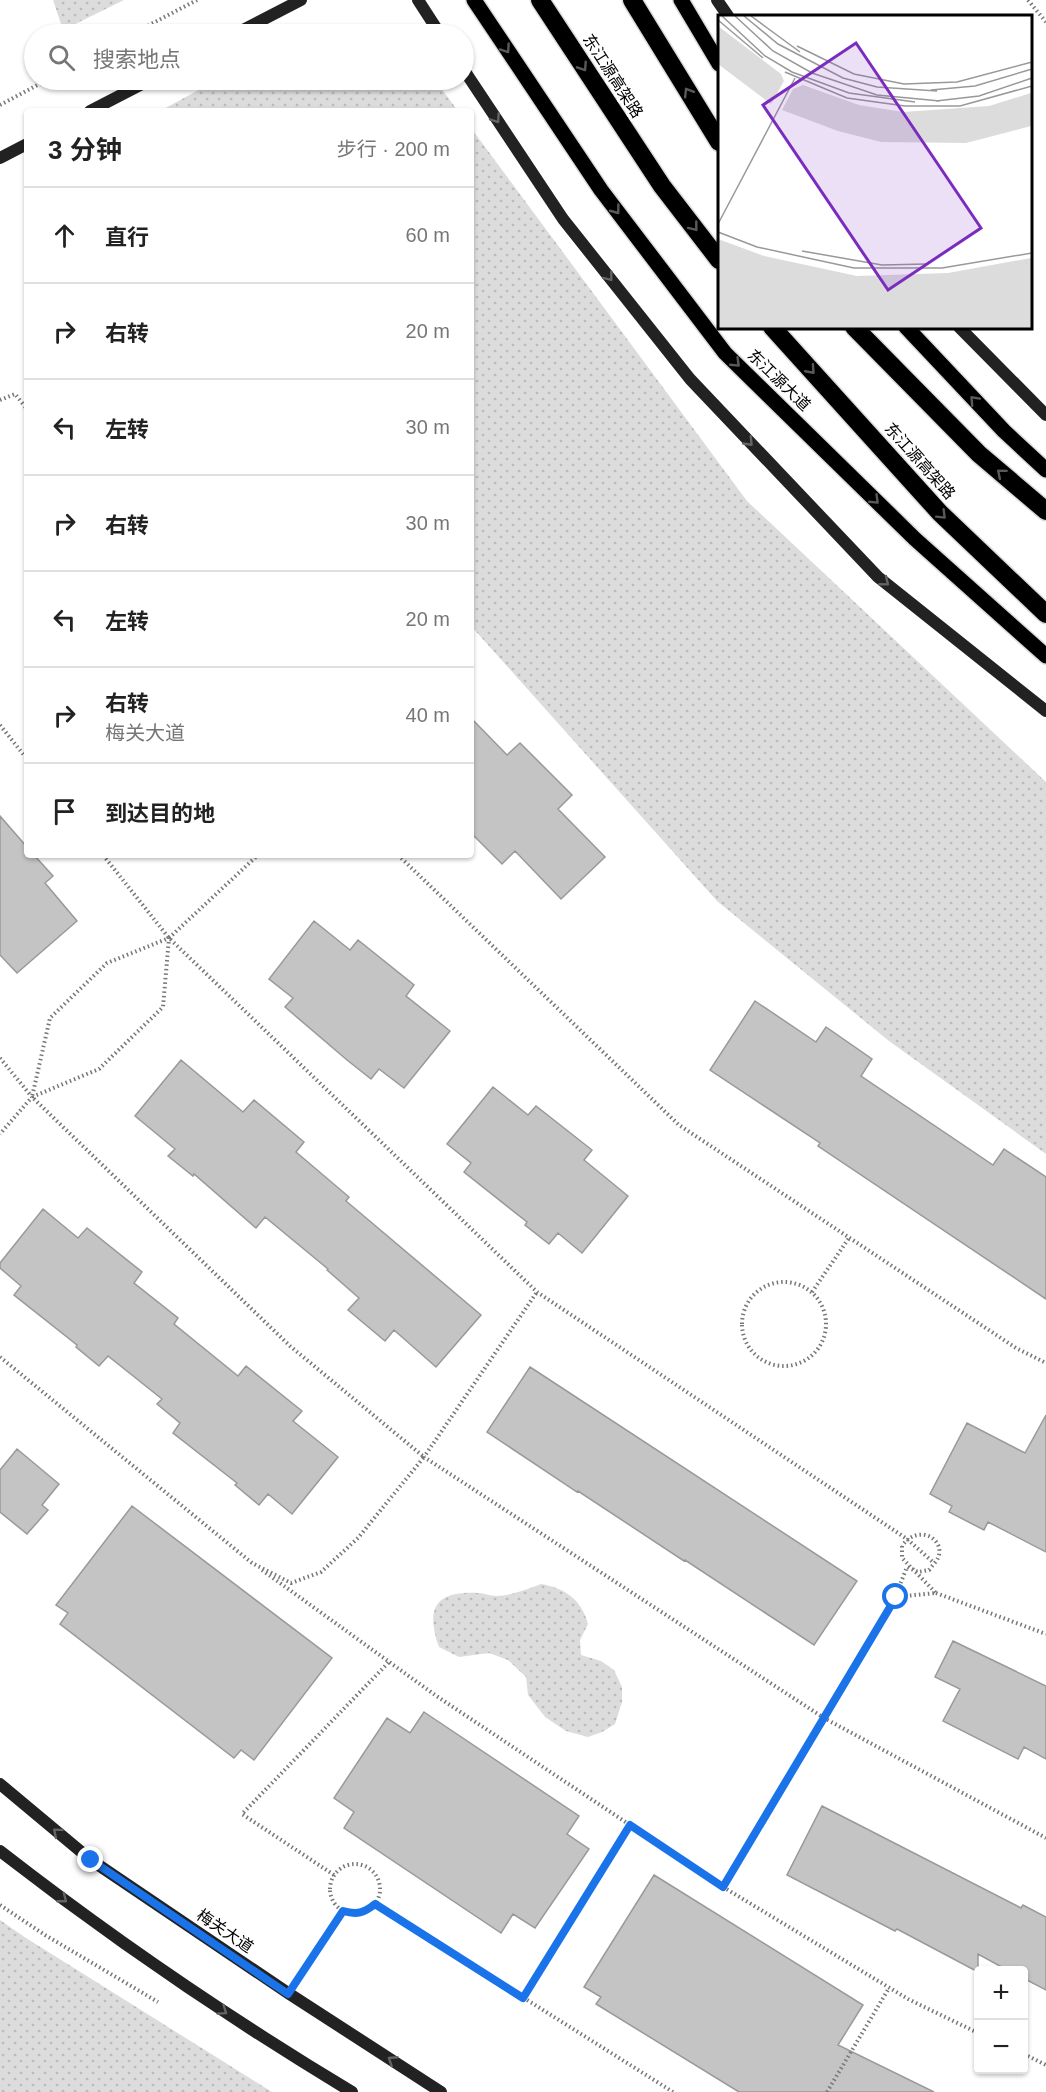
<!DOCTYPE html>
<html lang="zh">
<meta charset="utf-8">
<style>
body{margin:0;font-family:Arial,"Noto Sans SC",sans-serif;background:#f2f2f2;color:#222}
.controls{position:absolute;right:18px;bottom:18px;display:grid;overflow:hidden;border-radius:6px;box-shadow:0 2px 4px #0004}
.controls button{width:54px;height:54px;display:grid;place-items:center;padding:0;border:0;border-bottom:2px solid #e0e0e0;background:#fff;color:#222;font:30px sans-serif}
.stop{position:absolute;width:18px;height:18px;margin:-14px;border:4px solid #1a73e8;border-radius:50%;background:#fff}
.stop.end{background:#1a73e8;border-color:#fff;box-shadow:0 2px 6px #0008}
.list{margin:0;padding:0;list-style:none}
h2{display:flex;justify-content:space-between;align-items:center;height:78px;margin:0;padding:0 24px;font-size:26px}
h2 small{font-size:20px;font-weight:400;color:#767676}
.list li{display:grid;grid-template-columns:39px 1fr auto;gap:18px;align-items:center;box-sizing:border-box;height:96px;padding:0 24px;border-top:2px solid #e0e0e0}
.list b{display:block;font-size:22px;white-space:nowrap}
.list p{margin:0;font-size:20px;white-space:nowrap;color:#767676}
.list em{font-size:20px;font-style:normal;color:#767676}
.icon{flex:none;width:33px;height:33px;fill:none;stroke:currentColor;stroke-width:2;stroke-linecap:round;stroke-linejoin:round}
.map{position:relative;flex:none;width:1046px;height:2092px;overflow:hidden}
.search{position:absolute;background:#fff;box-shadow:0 2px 4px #0004;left:24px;top:24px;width:450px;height:66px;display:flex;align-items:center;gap:15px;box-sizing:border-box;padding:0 21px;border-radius:33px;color:#767676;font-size:22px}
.panel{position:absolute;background:#fff;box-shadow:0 2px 4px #0004;left:24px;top:108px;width:450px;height:750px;border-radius:6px}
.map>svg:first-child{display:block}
.grass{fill:url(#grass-dots)}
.building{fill:#c4c4c4;stroke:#999;stroke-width:1.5}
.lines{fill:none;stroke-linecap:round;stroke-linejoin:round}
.primary-casing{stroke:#dbdbdb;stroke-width:18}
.highway-casing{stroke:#dbdbdb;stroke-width:21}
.path{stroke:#777;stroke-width:4;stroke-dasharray:1.5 3;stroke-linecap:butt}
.secondary{stroke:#222;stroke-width:12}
.primary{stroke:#000;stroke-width:15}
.highway{stroke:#000;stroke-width:18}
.oneway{stroke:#595959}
.oneway2{stroke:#646464}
.route{stroke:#1a73e8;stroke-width:8}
.labels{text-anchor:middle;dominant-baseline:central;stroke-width:6;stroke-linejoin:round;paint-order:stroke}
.street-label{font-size:16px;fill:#000;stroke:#fff}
.inset-road{fill:none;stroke:#999;stroke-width:1.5}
.view{fill:#7b2cbf;fill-opacity:0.15;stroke:#7b2cbf;stroke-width:3}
.inset-edge{fill:none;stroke:#000;stroke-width:3}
</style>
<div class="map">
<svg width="1046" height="2092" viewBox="0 0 1046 2092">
<defs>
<pattern id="grass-dots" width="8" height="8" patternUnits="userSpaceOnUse" patternTransform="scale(1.5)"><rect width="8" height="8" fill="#dcdcdc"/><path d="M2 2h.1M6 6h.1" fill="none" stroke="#bbb" stroke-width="1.8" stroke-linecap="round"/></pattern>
</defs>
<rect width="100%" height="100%" fill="#fff"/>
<path class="grass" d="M 53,0 L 124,0 L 63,30 Z
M 312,27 L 341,34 L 299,34 Z
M 217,80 L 435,80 L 458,111 L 160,111 Z
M 471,128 L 747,501 L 1046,782 L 1046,1154 L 889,1041 L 717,901 L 471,626 Z
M 541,1584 C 565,1588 582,1600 588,1624 L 580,1640 L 581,1655 L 601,1661 L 614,1670 L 622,1687 L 622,1702 L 615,1724 L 602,1732 L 588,1737 L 566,1731 L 545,1717 L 528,1695 L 526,1677 L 508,1660 L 489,1653 L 459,1657 L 439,1647 C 425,1607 436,1591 478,1593 C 484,1593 490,1596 496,1596 C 511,1596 527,1589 541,1584 Z
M 0,1920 L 26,1938 L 272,2092 L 0,2092 Z"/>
<path class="building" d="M 471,718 L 507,755 L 520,743 L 572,795 L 558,809 L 605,857 L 561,899 L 515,851 L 502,864 L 471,833 Z
M 0,816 L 27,847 L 27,855 L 34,855 L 53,876 L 45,883 L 77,921 L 17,973 L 0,955 Z
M 314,921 L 350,950 L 358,940 L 414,985 L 406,996 L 450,1031 L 404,1088 L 379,1069 L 371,1079 L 347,1060 L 285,1007 L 293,998 L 269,979 Z
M 755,1001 L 816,1042 L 826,1027 L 872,1059 L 861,1076 L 993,1165 L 1004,1149 L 1046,1177 L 1046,1299 L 818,1146 L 820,1143 L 710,1070 Z
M 181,1060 L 243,1112 L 254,1100 L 304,1142 L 296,1152 L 349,1197 L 346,1201 L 481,1315 L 436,1367 L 394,1330 L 385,1341 L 348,1310 L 359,1298 L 327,1270 L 328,1269 L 265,1217 L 256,1228 L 194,1174 L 193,1176 L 168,1156 L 175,1149 L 135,1116 Z
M 493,1087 L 528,1115 L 536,1106 L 592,1150 L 584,1160 L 628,1196 L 582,1253 L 558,1233 L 549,1244 L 525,1225 L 527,1222 L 464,1172 L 471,1163 L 447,1144 Z
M 43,1209 L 78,1238 L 87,1228 L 142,1272 L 134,1283 L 178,1318 L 174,1324 L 238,1376 L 246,1366 L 302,1411 L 293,1421 L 338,1457 L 292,1514 L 268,1494 L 259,1505 L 235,1485 L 237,1483 L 173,1433 L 180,1423 L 157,1404 L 162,1399 L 108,1356 L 99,1366 L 76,1347 L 77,1345 L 14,1295 L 21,1286 L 0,1268 L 0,1263 Z
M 530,1367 L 857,1581 L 814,1645 L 685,1560 L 684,1561 L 578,1491 L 577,1492 L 487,1432 Z
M 1046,1415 L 1046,1552 L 988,1522 L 984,1530 L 949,1512 L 952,1506 L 930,1494 L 967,1423 L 1025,1453 Z
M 17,1449 L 59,1484 L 42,1505 L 48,1510 L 27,1534 L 0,1512 L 0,1470 Z
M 132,1506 L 332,1658 L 254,1760 L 241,1750 L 234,1758 L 60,1624 L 68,1613 L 56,1605 Z
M 953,1641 L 1046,1686 L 1046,1759 L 1024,1747 L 1018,1759 L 943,1721 L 960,1689 L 935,1677 Z
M 424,1712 L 579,1816 L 567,1834 L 589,1849 L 535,1928 L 513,1914 L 501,1933 L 344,1828 L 354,1812 L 334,1798 L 387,1718 L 410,1733 Z
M 822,1806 L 1021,1908 L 1023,1905 L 1046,1917 L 1046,1990 L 1023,1978 L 1023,1971 L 1009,1971 L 978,1954 L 978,1972 L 897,1929 L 895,1931 L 787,1875 Z
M 654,1875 L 863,2005 L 838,2045 L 934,2092 L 739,2092 L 596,2004 L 601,1997 L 584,1987 Z"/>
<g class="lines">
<defs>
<path id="primary" d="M 474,0 L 601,190 L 725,353 L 915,539 L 1046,656
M 681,0 L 719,64
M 906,327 L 1004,431 L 1046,470"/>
<path id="highway" d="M 540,0 L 662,186 L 719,260
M 632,0 L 719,142
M 772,327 L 940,513 L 1046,614
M 854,327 L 979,454 L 1046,511"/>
</defs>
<use href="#primary" class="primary-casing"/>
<use href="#highway" class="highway-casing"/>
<path class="path" d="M 1028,0 L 1046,22
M 132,34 L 197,0
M 0,105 L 47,80
M 0,400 L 15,394 L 27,409
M 0,725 L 27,759
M 103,855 L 169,938 L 537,1292 L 907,1539 L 934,1563
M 398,855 L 679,1125 L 1016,1348 L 1046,1363
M 169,938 L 258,855
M 0,1058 L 32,1097 L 0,1134
M742 1324a42 42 0 1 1 84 0a42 42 0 1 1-84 0Z
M 812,1292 L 849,1238
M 0,1357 L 252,1563 L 291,1583 L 321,1572 L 358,1538 L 424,1457 L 290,1346 L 32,1097 L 99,1069 L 163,1007 L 169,938 L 107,963 L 50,1018 L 32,1097
M 902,1546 L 902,1558 L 936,1593 L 895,1597 L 907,1567 L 918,1572 L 929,1570 C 932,1566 936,1562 938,1558 C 946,1539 918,1523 902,1546
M 262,1570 L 435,1695 L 723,1887 L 824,1718 L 424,1457 L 537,1292
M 936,1593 L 1046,1634
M 895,1597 L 824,1718 L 1046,1838
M330 1889a25 25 0 1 1 50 0a25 25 0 1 1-50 0Z
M 334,1875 L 242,1814 L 389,1662
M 723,1887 L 908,1999 L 978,2033
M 375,1904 L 673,2092
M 0,1905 L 45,1935 L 158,2002
M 302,1973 L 343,1912
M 523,1998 L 630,1825
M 1024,2054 L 1046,2065
M 827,2092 L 889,1988"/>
<path class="secondary" d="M 418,0 L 440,34
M 717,0 L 728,16
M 235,34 L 301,0
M 464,70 L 563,219 L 690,379 L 878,577 L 1046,711
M 90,111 L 150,80
M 0,158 L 27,144
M 959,327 L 1046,415
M 0,1784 L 91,1860 L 288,1993 L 441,2092
M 0,1851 C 113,1939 229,2018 352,2092"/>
<use href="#primary" class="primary"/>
<use href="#highway" class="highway"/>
</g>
<defs><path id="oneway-chevron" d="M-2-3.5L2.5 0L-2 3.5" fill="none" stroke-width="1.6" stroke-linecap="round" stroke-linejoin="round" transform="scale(1.5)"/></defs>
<g class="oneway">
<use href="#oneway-chevron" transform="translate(506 49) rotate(56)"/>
<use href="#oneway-chevron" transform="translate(583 67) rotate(57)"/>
<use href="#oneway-chevron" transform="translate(688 92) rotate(-122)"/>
<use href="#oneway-chevron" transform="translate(616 210) rotate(53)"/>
<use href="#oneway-chevron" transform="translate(694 227) rotate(52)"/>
<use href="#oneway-chevron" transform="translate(736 363) rotate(44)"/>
<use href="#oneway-chevron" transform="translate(811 370) rotate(48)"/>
<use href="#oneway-chevron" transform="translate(974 400) rotate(-133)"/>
<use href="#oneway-chevron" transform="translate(1001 473) rotate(-140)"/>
<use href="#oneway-chevron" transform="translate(875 500) rotate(44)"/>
<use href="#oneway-chevron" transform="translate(942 515) rotate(45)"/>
</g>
<g class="oneway2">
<use href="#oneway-chevron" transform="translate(496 119) rotate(56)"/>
<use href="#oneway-chevron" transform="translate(609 277) rotate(52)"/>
<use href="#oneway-chevron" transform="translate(749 442) rotate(46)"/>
<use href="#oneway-chevron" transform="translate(885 582) rotate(39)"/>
<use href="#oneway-chevron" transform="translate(57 1832) rotate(-140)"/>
<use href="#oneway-chevron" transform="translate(63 1899) rotate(38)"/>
<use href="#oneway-chevron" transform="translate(223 2011) rotate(35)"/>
<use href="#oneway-chevron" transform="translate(392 2060) rotate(-147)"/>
</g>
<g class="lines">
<path class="route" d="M 91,1860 L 288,1994 L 343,1911 C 357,1915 364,1913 375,1904 L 523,1998 L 630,1825 L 723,1887 L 896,1597"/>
</g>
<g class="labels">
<g class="street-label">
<text transform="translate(613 76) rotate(57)">东江源高架路</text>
<text transform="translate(779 380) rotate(44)">东江源大道</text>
<text transform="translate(920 461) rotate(48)">东江源高架路</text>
<text transform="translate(225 1931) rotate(34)">梅关大道</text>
</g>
</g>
<g transform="translate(718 15)">
<rect width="314" height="314" fill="#fff"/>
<path d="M 0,11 L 63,59 L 66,66 L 53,89 L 0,49 ZM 85,70 L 141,90 L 185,97 L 271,91 L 313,78 L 313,111 L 248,128 L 163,127 L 120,116 L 64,95 L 75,74 ZM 0,224 L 46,241 L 139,261 L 230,258 L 313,243 L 313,313 L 0,313 Z" fill="#dcdcdc"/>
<path class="inset-road" d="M 4,1 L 47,41 L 74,57 L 131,78 L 197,87M 17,1 L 55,36 L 94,58 L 159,80 L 222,86M 26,1 L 60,29 L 125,63 L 159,72 L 219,76M 33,1 L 82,37M 0,5 L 45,43M 79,31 L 136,59 L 186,69 L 239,67 L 314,47M 67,57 L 129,83 L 187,91 L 242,91 L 314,71M 213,75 L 257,71 L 314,54M 218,86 L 261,81 L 314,63M 0,209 L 77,63M 0,217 L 39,232 L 136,253 L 224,253 L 314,238M 84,236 L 164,250 L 208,249"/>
<path class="view" d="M 138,28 L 263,213 L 170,275 L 45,90 Z"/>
<rect width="314" height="314" class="inset-edge"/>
</g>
</svg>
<div class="controls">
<button>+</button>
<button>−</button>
</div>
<div class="stop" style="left:896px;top:1597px"></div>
<div class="stop end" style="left:91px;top:1860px"></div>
<div class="search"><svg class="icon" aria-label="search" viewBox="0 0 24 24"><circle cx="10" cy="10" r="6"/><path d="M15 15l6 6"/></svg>搜索地点</div>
<section class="panel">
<h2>3 分钟<small>步行 · 200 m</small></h2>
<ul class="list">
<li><svg class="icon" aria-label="ahead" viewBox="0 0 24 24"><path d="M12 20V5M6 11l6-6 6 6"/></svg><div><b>直行</b></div><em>60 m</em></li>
<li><svg class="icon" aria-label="right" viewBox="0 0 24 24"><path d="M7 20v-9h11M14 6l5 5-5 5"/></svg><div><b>右转</b></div><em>20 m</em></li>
<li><svg class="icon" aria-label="left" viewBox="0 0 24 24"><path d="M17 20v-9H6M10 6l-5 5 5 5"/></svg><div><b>左转</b></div><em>30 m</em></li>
<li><svg class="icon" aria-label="right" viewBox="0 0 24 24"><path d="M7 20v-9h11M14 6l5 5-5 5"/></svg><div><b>右转</b></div><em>30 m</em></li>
<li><svg class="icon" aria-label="left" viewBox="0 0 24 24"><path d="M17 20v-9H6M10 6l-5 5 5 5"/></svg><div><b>左转</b></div><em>20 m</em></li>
<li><svg class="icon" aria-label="right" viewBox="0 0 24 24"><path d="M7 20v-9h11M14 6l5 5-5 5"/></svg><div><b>右转</b><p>梅关大道</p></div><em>40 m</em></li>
<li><svg class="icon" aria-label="arrive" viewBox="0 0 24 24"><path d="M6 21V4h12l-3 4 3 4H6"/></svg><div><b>到达目的地</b></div></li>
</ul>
</section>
</div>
